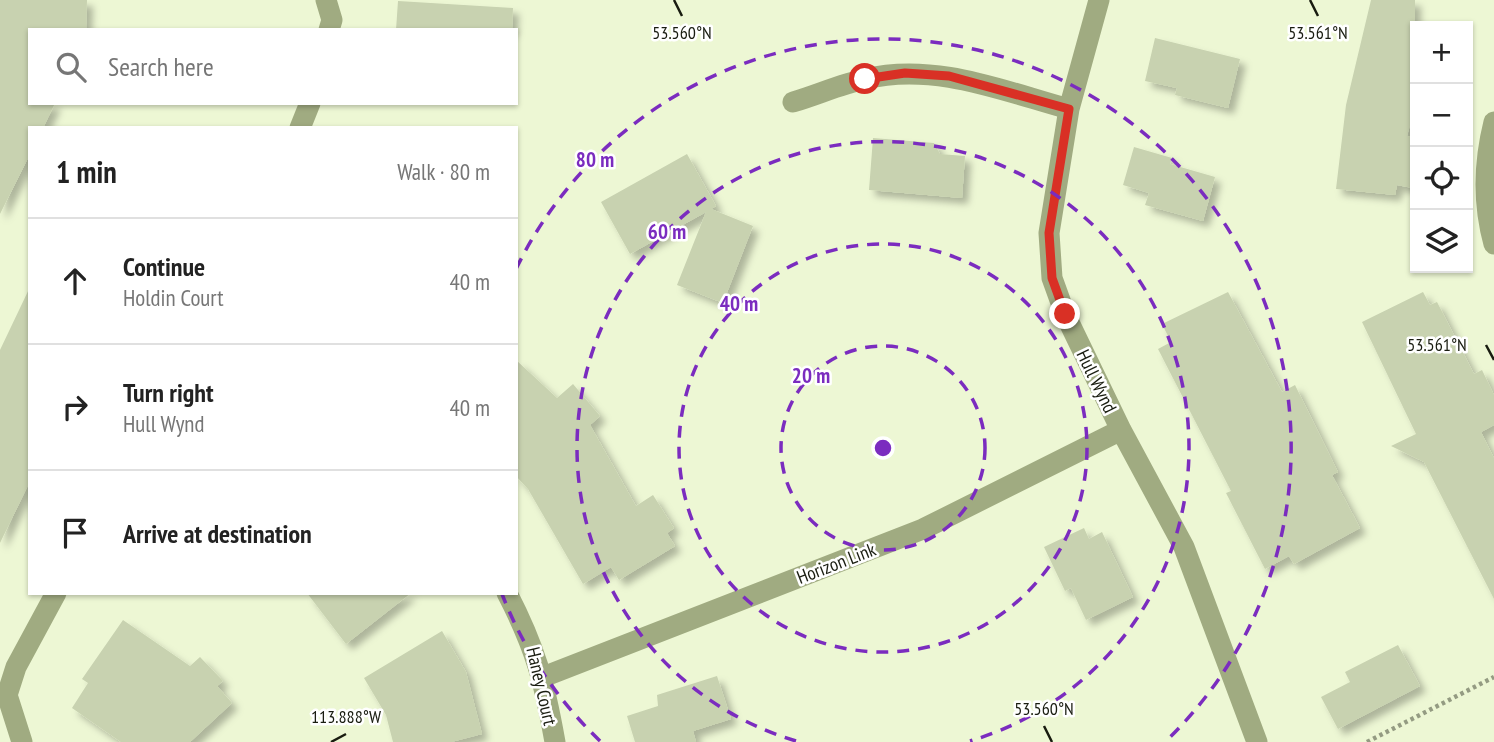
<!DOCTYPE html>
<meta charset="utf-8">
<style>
body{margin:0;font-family:"PT Sans Narrow",sans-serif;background:#f2f2f2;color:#222}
.controls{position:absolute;right:21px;top:21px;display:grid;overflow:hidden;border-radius:0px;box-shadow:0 2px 5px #0004}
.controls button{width:63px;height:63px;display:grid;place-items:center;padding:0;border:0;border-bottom:2px solid #e0e0e0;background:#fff;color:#222;font:35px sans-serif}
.stop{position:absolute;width:21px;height:21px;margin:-16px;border:5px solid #d93025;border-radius:50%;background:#fff}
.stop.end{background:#d93025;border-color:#fff;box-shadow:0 2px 7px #0008}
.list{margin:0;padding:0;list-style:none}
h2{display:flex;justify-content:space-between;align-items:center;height:91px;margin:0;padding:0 28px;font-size:30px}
h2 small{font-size:23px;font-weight:400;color:#767676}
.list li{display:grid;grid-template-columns:46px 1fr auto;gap:21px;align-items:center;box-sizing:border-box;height:126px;padding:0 28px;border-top:2px solid #e0e0e0}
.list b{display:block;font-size:26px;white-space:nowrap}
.list p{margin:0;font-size:23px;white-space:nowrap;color:#767676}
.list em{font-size:23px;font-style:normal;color:#767676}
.icon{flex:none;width:38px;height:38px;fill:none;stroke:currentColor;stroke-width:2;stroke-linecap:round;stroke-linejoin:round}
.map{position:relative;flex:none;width:1494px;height:742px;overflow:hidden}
.search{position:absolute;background:#fff;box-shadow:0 2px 5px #0004;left:28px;top:28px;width:490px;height:77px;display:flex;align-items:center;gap:18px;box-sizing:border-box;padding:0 24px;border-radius:0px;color:#767676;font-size:26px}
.panel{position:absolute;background:#fff;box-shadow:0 2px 5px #0004;left:28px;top:126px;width:490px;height:469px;border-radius:0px}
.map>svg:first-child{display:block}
.building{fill:#c8d2b0;filter:url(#shadow)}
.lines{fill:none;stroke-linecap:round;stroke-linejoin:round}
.path{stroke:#949b82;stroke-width:4.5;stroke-dasharray:3.5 3.5;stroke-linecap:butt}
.street{stroke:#a0ab81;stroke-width:21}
.route{stroke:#d93025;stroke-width:9}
.ticks{fill:none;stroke:#191c10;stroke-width:2.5}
.ring{fill:none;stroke:#7b2cbf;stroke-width:3.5;stroke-dasharray:12 9}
.labels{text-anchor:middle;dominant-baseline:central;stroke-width:5;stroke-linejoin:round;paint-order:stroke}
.street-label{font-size:19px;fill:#191c10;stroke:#fff}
.ticks-label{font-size:18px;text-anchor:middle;fill:#191c10;stroke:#fff;stroke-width:5;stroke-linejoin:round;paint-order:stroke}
.centre{fill:#7b2cbf;stroke:#fff;stroke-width:3.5}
.ring-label{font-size:21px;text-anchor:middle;font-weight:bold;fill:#7b2cbf;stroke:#fff;stroke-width:5;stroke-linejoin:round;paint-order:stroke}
</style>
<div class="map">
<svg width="1494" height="742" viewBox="0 0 1494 742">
<defs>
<filter id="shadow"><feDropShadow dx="6" dy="6" stdDeviation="3.5" flood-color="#0004"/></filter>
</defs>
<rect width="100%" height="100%" fill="#edf7d4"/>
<path class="building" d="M 0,0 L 87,0 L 86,30 L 30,30 L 30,103 L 55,103 L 43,128 L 30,128 L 30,154 L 0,214 Z
M 1371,0 L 1415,0 L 1415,106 L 1407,136 L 1415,137 L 1415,168 L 1413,188 L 1397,185 L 1395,195 L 1336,189 L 1346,105 Z
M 398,1 L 513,8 L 512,30 L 396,30 Z
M 1155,38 L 1240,59 L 1228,108 L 1175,95 L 1177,88 L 1145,81 Z
M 873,138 L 934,143 L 940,154 L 965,156 L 962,198 L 869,190 Z
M 1134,147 L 1172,158 L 1170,164 L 1215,177 L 1203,221 L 1145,205 L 1149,193 L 1123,185 Z
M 687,154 L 716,206 L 711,209 L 753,226 L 723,303 L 677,285 L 706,212 L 630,254 L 601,202 Z
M 30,287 L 30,481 L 0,543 L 0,350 Z
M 1228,292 L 1282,392 L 1295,385 L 1338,472 L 1332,475 L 1360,528 L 1294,564 L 1289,556 L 1265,569 L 1226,493 L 1231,491 L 1158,349 L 1171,342 L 1162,324 Z
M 1423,292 L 1430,305 L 1437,302 L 1474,374 L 1482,370 L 1494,395 L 1494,425 L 1481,432 L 1494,458 L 1494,599 L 1424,462 L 1391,446 L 1416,434 L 1362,322 Z
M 516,360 L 557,398 L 573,384 L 600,416 L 590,425 L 636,506 L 653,495 L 674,528 L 667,533 L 675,546 L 619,580 L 611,567 L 583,584 L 528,489 L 516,476 Z
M 1084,528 L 1089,539 L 1102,532 L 1133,597 L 1086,620 L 1071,588 L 1065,591 L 1044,547 Z
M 307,593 L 411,593 L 346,644 Z
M 123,620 L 190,666 L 200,657 L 223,681 L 217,686 L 232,703 L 190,742 L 121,742 L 72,708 L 88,683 L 82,679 Z
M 442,631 L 466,672 L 482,734 L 451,742 L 393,742 L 386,715 L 364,678 Z
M 1398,645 L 1420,686 L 1338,729 L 1321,697 L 1350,682 L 1345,672 Z
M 717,676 L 731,719 L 693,731 L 696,742 L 635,742 L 627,716 L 658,706 L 657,695 Z"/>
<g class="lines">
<path class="path" d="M 1367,742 L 1494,677"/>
<path class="street" d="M 326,0 L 332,20 L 329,30
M 1099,0 L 1069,109 L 1049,233 L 1052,278 L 1065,314 L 1121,430 L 1184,547 L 1257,742
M 793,102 C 817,95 841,84 865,79 C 934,62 1003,91 1069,109
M 1494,122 C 1484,162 1483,204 1494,244
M 300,128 L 310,103
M 507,593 C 536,649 544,681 555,742
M 543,677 L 923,529 L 1121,430
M 22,742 L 7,695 L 16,667 L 56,593"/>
</g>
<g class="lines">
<path class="route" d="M 865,79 L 905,73 L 949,76 L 1069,109 L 1049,233 L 1052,278 L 1065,314"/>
</g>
<path class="ticks" d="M 674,0 L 682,16M 1310,0 L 1318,16M 1486,345 L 1494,360M 1044,726 L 1052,742M 331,742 L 346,734"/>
<g class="ring">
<circle cx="883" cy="448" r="102"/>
<circle cx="883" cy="448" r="204"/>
<path d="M796 741A306 306 0 1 1 970 741"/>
<path d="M600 741A408 408 0 0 1 502 594M516 269A408 408 0 1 1 1166 741"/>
</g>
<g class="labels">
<g class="street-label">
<text transform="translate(1097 381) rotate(64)">Hull Wynd</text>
<text transform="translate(836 563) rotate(-21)">Horizon Link</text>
<text transform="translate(542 686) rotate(77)">Haney Court</text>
</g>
</g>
<g class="ticks-label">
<text x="682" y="39">53.560°N</text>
<text x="1318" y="39">53.561°N</text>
<text x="1437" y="351">53.561°N</text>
<text x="1044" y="715">53.560°N</text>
<text x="346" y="723">113.888°W</text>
</g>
<circle cx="883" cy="448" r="10" class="centre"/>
<g class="ring-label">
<text x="595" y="167">80 m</text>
<text x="667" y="239">60 m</text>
<text x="739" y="311">40 m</text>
<text x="811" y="383">20 m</text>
</g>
</svg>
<div class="controls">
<button>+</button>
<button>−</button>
<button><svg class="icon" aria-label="locate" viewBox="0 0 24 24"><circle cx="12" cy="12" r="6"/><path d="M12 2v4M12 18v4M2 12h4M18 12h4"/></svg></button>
<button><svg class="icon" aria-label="layers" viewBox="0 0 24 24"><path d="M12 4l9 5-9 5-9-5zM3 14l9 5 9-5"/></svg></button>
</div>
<div class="stop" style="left:865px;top:79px"></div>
<div class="stop end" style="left:1065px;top:314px"></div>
<div class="search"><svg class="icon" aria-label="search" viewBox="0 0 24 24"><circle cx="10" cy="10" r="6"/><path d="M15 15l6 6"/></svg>Search here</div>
<section class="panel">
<h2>1 min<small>Walk · 80 m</small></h2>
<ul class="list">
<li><svg class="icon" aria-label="ahead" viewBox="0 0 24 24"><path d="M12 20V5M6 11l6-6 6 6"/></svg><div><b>Continue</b><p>Holdin Court</p></div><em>40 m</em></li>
<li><svg class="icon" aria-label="right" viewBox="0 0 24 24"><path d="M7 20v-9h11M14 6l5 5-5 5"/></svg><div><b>Turn right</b><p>Hull Wynd</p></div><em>40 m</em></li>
<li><svg class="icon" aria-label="arrive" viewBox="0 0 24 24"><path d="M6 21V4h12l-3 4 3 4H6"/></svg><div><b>Arrive at destination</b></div></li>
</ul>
</section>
</div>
